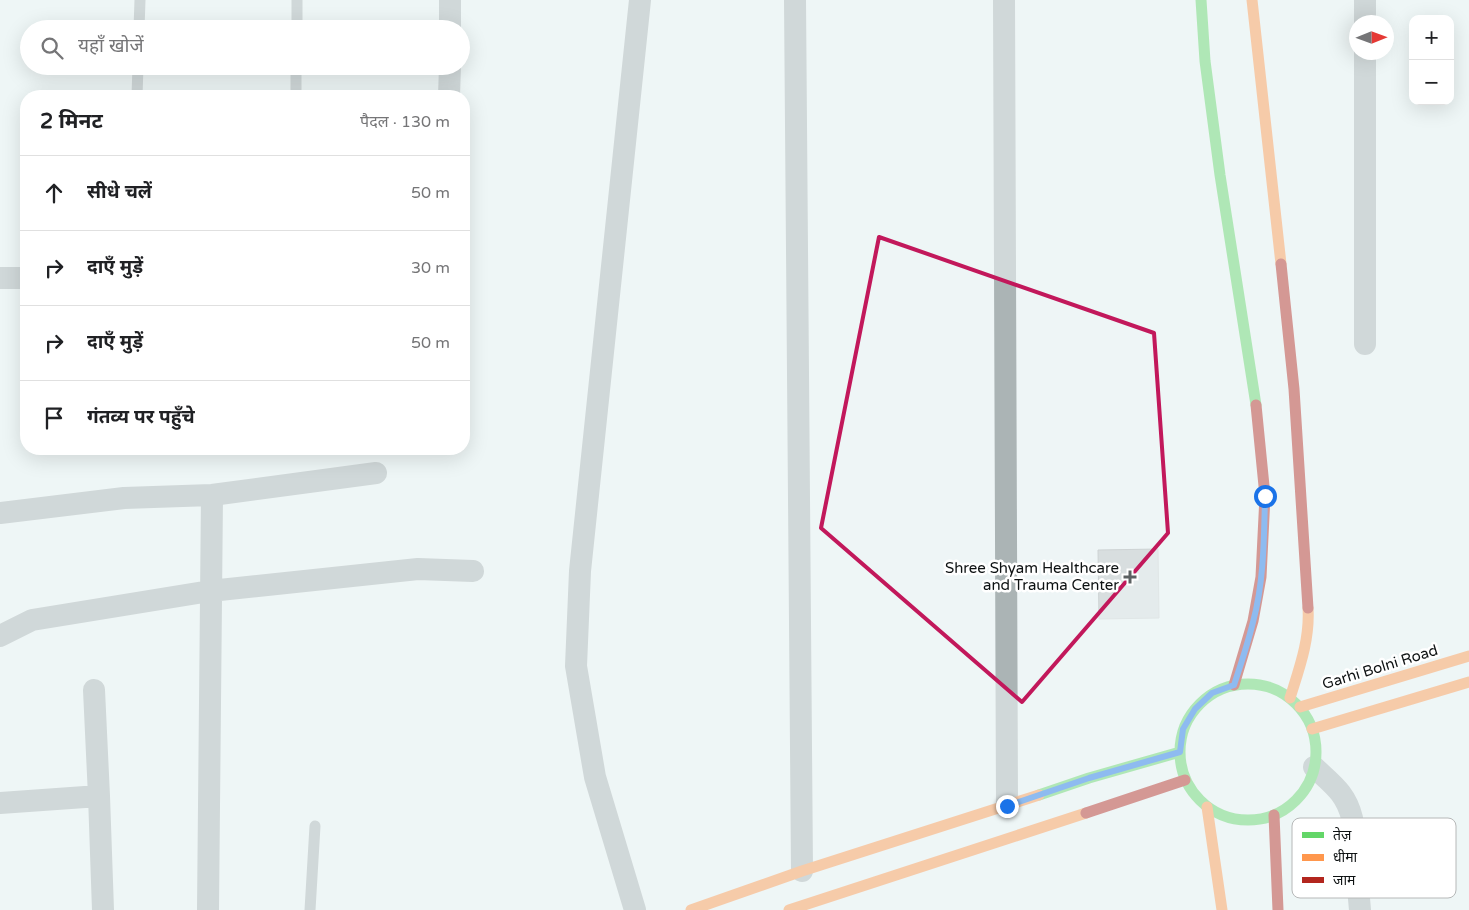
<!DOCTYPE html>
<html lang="hi">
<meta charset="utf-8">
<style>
body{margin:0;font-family:"Varela Round","Noto Sans Devanagari",sans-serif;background:#f2f2f2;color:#202124}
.controls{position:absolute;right:15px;top:15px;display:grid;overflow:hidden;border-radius:10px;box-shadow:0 5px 20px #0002}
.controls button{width:45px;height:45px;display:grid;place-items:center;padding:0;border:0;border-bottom:1px solid #e0e0e0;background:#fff;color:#202124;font:25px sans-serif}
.compass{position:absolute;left:1349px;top:15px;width:45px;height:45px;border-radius:50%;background:#fff;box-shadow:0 5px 20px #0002;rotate:89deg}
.stop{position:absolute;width:15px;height:15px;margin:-11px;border:4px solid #1a73e8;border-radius:50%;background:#fff}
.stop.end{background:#1a73e8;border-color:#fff;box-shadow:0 1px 5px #0008}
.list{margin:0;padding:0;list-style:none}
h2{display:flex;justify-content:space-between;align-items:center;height:65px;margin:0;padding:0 20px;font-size:21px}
h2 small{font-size:16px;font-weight:400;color:#757577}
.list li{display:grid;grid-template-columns:32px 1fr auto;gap:15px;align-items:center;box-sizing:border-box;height:75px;padding:0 20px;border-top:1px solid #e0e0e0}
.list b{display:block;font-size:19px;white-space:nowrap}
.list em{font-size:16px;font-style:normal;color:#757577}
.icon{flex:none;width:28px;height:28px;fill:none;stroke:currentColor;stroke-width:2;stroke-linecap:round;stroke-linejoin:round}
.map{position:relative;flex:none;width:1469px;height:910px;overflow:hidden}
.search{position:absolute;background:#fff;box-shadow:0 5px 20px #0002;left:20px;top:20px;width:450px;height:55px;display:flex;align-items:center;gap:12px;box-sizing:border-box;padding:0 18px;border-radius:28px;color:#757577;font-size:19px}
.panel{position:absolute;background:#fff;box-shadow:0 5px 20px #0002;left:20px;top:90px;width:450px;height:365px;border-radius:20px}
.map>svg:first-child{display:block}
.building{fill:#d8dedf;stroke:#ced3d4}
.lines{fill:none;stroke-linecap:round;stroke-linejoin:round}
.lane{stroke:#abb4b5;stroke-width:11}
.street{stroke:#abb4b5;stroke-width:22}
.fast{stroke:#63d668;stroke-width:11}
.slow{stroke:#ff974d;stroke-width:11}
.jam{stroke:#b3261e;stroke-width:11}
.route{stroke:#1a73e8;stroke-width:6}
.marked{fill:none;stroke:#c2185b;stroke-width:4;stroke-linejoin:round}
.poi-dot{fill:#5c6162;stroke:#fff;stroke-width:2}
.labels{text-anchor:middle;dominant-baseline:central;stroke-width:5;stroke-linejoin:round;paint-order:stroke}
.poi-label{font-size:15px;fill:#0d1112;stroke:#fff;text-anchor:end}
.street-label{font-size:15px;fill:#0d1112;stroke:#fff}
.key{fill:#fff;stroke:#b6b8b8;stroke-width:1}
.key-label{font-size:14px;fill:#0d1112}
</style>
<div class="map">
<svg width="1469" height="910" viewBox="0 0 1469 910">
<rect width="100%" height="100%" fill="#eef5f6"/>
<path class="building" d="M 1158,549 L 1159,618 L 1099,619 L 1098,550 Z"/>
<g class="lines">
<path class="lane" d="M 139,29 L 140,0
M 297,29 L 297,0
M 137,96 L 138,66
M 296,96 L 296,66
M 310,910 L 315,826"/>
<path class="street" d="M 795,0 L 802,871
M 1004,0 L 1007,806
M 1365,0 L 1365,22
M 450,29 L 450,0
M 1365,52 L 1365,344
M 449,96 L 450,66
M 0,278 L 26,278
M 0,513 L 124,498 L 212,495 L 376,473
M 0,636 L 32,620 L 210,591 L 418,569 L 473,571
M 94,690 L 99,796 L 103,910
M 1314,767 C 1332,784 1346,793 1352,818 L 1360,910
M 0,803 L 99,796
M 208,910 L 212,495
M 635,910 L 595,777 L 576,666 L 580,571 L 640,0"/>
<path class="fast" d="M 1201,0 L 1205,61 L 1220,175 L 1256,405
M1180 752a68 68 0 1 1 136 0a68 68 0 1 1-136 0Z
M 1039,795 L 1089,778 L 1180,752"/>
<path class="slow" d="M 1252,0 L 1281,264
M 1290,698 C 1299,669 1310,640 1308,608
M 1300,707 L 1469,656
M 1312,729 L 1469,682
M 1207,807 L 1222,910
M 691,910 L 802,871 L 1039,795
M 789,910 L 1086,813"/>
<path class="jam" d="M 1281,264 L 1294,389 L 1308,608
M 1234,685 L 1253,621 L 1261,577 L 1265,496 L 1256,405
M 1086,813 L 1185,780
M 1274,815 L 1278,910"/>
</g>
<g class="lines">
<path class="route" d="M 1007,806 L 1089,778 L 1180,752 L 1183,729 L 1195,709 L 1212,693 L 1234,685 C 1241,664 1248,643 1253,622 C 1264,582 1264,538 1265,496"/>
</g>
<path d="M0 0H1469V910H0ZM 879,237 L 1154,333 L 1168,533 L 1022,702 L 821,528 Z" fill="#eef5f6" fill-opacity=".55" fill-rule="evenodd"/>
<path class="marked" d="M 879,237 L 1154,333 L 1168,533 L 1022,702 L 821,528 Z"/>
<path class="poi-dot" d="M1127.5 569.5h5v5h5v5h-5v5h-5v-5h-5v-5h5z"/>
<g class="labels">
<g class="poi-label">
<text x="1119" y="568">Shree Shyam Healthcare<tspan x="1119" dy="17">and Trauma Center</tspan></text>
</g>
<g class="street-label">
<text transform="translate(1380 667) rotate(-17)">Garhi Bolni Road</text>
</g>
</g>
<rect x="1292" y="818" width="164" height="80" rx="8" class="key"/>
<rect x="1302" y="832" width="22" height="6" fill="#63d668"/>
<rect x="1302" y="854" width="22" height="7" fill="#ff974d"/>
<rect x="1302" y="877" width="22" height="6" fill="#b3261e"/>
<g class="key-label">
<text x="1333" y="840">तेज़</text>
<text x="1333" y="862">धीमा</text>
<text x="1333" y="885">जाम</text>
</g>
</svg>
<div class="controls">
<button>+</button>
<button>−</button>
</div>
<svg class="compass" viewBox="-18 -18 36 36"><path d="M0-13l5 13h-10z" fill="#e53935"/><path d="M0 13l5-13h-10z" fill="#757577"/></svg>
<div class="stop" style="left:1265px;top:496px"></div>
<div class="stop end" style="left:1007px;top:806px"></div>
<div class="search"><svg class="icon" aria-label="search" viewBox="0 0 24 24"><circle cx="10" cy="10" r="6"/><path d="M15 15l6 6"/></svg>यहाँ खोजें</div>
<section class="panel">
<h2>2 मिनट<small>पैदल · 130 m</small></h2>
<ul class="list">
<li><svg class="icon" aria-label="ahead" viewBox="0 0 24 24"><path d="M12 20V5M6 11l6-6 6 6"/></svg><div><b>सीधे चलें</b></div><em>50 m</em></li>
<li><svg class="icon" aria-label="right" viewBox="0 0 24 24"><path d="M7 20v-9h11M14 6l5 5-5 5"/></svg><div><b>दाएँ मुड़ें</b></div><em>30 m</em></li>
<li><svg class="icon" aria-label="right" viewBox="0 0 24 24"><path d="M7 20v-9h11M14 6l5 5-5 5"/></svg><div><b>दाएँ मुड़ें</b></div><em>50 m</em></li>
<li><svg class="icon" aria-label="arrive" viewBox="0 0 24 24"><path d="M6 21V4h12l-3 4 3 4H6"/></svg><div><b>गंतव्य पर पहुँचे</b></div></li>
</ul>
</section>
</div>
